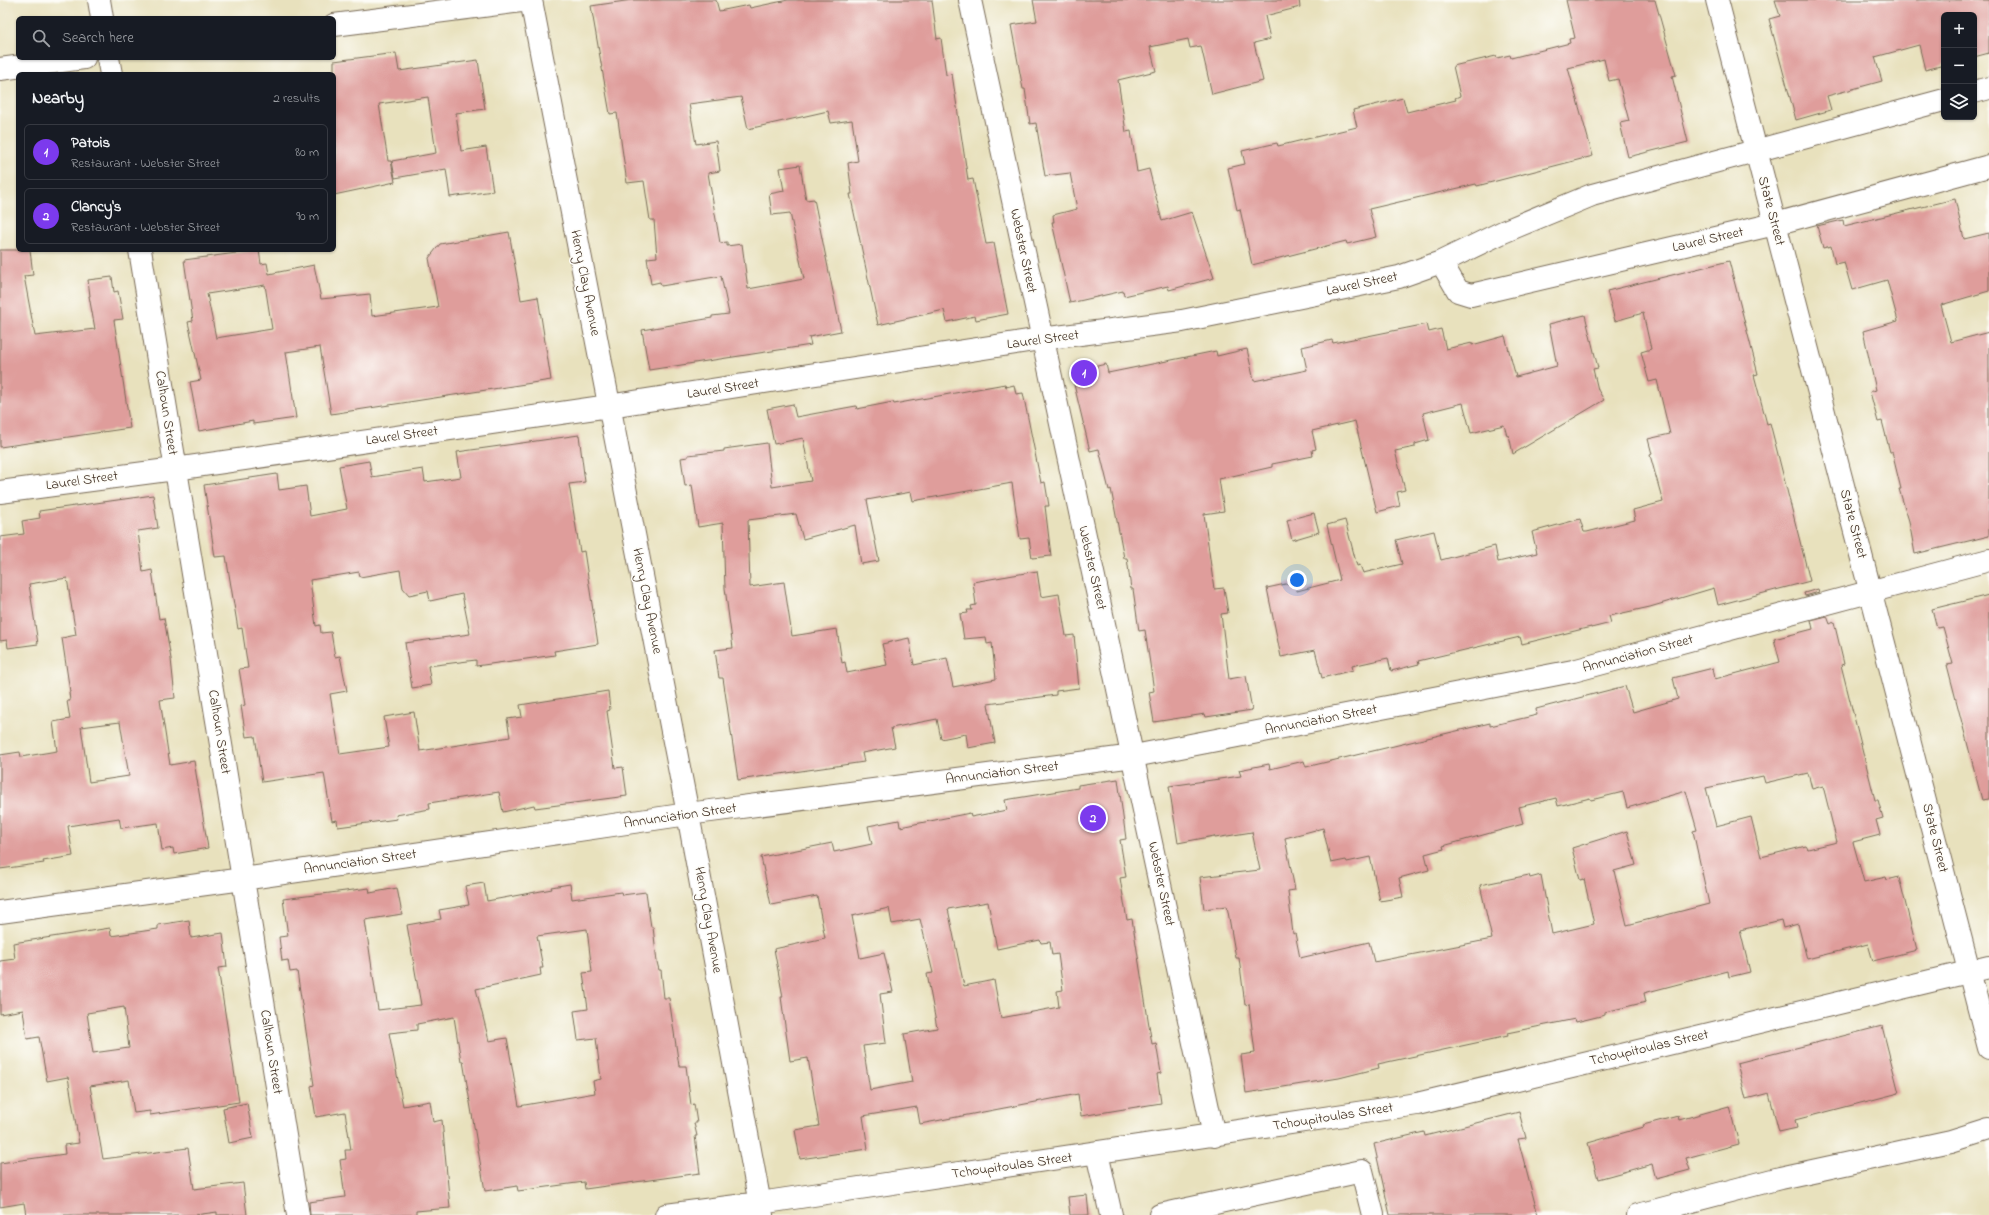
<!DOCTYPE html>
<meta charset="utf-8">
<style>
body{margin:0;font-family:"Indie Flower",sans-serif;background:#242831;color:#f1f3f6}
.controls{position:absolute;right:12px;top:12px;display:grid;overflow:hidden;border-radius:6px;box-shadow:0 1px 3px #0004}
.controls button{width:36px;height:36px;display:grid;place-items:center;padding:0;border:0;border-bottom:1px solid #363941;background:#171b24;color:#f1f3f6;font:20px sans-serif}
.you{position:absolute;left:1297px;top:580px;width:14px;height:14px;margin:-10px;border:3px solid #fff;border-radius:50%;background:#1a73e8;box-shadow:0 0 0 6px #1a73e833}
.badge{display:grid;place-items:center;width:26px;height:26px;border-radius:50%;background:#7c3aed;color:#fff;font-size:13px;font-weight:700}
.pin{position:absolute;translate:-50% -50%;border:2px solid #fff;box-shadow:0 1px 4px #0006}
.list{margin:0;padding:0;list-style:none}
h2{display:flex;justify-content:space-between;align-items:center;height:52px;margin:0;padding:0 16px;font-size:17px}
h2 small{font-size:13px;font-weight:400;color:#9ea1a6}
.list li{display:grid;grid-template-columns:26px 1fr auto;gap:12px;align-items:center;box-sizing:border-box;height:56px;margin:0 8px 8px;padding:0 8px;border:1px solid #363941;border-radius:6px}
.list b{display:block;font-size:15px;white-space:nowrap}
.list p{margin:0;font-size:13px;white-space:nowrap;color:#9ea1a6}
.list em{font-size:13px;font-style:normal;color:#9ea1a6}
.icon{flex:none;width:22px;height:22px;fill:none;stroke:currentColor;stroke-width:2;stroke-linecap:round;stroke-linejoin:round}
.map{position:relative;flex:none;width:1989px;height:1215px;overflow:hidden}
.search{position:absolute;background:#171b24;box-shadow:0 1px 3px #0004;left:16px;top:16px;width:320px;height:44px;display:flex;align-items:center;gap:10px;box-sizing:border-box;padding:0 14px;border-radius:6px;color:#9ea1a6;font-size:15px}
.panel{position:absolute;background:#171b24;box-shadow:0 1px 3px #0004;left:16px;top:72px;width:320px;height:180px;border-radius:6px}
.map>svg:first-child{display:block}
.building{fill:#df9d9b;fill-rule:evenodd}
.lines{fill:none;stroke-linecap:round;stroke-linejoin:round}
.minor-casing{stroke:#786a56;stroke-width:24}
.minor{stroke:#fff;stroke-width:22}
.labels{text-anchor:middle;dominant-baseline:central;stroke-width:3;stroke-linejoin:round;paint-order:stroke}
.street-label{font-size:14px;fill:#3b2a1e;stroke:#fdfcf7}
</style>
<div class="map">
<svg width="1989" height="1215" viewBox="0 0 1989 1215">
<rect width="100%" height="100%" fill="#fdfcf7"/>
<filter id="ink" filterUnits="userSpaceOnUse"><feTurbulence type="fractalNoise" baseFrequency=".025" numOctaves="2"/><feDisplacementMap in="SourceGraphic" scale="8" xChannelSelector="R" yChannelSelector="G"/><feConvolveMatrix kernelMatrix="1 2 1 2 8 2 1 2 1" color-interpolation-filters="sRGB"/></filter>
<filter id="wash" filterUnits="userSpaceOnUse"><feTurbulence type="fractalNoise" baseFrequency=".012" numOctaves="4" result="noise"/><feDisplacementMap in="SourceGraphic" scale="16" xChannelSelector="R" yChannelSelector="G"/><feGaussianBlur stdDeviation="0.9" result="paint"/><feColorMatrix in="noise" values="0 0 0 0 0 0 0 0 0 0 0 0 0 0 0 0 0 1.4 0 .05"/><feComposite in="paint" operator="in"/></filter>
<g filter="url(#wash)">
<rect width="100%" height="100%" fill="#e8e1bd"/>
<g id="blocks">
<path class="building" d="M 632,0 L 716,0 L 719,11 L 749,5 L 750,8 L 788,0 L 932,0 L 937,39 L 941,38 L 946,75 L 952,74 L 968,180 L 973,179 L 986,244 L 994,243 L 1008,314 L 976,320 L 975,316 L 947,322 L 944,310 L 878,325 L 850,194 L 852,194 L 848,163 L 858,161 L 852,120 L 831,123 L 828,111 L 748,129 L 741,97 L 689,104 L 696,144 L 716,141 L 720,171 L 708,173 L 720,243 L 727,242 L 727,246 L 742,244 L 748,289 L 804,279 L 790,213 L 772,215 L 769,194 L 784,191 L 780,168 L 800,165 L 806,200 L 814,199 L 841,331 L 809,337 L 811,345 L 649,370 L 642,330 L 712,318 L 712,316 L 729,314 L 721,276 L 661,286 L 660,282 L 651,284 L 647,258 L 657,257 L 654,220 L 650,220 L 644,181 L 627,183 L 617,113 L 610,114 L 591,6 Z
M 1033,0 L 1299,0 L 1300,7 L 1265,16 L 1270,39 L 1254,43 L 1263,81 L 1212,94 L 1201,46 L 1190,48 L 1188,39 L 1150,47 L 1156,71 L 1118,80 L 1126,132 L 1131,131 L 1137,172 L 1149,169 L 1162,221 L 1192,212 L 1214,278 L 1169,290 L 1168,286 L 1124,296 L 1123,291 L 1070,303 L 1052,222 L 1054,222 L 1053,215 L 1077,209 L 1070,173 L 1045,176 L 1036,123 L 1030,124 L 1025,89 L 1023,89 L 1011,25 L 1037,21 Z
M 1566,0 L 1655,0 L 1676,75 L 1672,76 L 1688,142 L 1628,157 L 1620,123 L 1629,121 L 1618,79 L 1609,81 L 1604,59 L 1568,68 L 1593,156 L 1477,186 L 1476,184 L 1369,209 L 1376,237 L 1347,244 L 1346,241 L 1252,265 L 1240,209 L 1237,210 L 1228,168 L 1245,164 L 1242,151 L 1277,143 L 1278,146 L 1357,127 L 1353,110 L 1403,98 L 1407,112 L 1456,100 L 1455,98 L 1460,96 L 1453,66 L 1496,56 L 1497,58 L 1510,55 L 1511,58 L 1570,43 L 1569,39 L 1575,38 Z
M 1775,0 L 1989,0 L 1989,53 L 1974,57 L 1974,15 L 1944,15 L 1944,65 L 1925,70 L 1919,45 L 1875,57 L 1882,81 L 1827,96 L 1831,110 L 1796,120 L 1769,19 L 1780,16 Z
M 396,53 L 399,71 L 478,60 L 485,109 L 456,113 L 461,151 L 486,147 L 493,191 L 450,197 L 446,169 L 395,178 L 392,161 L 436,153 L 428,97 L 379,104 L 388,161 L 391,161 L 395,182 L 334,195 L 334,61 Z
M 1955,199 L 1964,239 L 1989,233 L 1989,291 L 1941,305 L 1951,342 L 1989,332 L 1989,536 L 1915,554 L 1909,521 L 1899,489 L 1901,489 L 1892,452 L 1890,452 L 1882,421 L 1878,422 L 1870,392 L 1876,390 L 1863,331 L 1898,321 L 1887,280 L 1852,290 L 1844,262 L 1835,264 L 1831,246 L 1823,248 L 1817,226 L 1843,220 L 1844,226 Z
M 509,232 L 521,300 L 538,297 L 551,380 L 331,414 L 320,347 L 286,352 L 296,418 L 253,424 L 253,421 L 199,431 L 190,382 L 201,380 L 188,322 L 193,321 L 184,260 L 259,250 L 261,264 L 267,263 L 269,274 L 314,265 L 321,299 L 370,294 L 372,316 L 438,307 L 429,258 L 440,244 ZM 265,285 L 272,329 L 216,338 L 207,294 Z
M 0,250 L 30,250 L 33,275 L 24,276 L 35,336 L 95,329 L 89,296 L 90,296 L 88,280 L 112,277 L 114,292 L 118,291 L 123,319 L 114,320 L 130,428 L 0,447 Z
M 1729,261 L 1758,374 L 1754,375 L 1767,424 L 1770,423 L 1810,581 L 1718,605 L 1714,588 L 1650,607 L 1609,616 L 1611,623 L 1591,628 L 1591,627 L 1522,644 L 1520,637 L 1418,661 L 1419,664 L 1391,671 L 1388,658 L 1352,666 L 1353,670 L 1322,678 L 1315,650 L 1281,657 L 1267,588 L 1295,582 L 1297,591 L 1340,580 L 1327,525 L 1345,520 L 1357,566 L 1360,565 L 1363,573 L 1402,564 L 1396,540 L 1434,531 L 1441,560 L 1495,546 L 1498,562 L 1537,553 L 1532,532 L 1580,519 L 1584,532 L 1587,532 L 1635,520 L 1633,510 L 1663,502 L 1650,455 L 1652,454 L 1648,439 L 1670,434 L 1657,380 L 1649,382 L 1641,352 L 1651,349 L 1643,313 L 1615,321 L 1607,291 Z
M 1585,315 L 1598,368 L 1593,369 L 1598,390 L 1604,400 L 1513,454 L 1509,435 L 1507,436 L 1504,425 L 1471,433 L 1463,403 L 1423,413 L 1429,440 L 1415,444 L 1415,447 L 1395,451 L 1405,490 L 1397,492 L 1400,506 L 1377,512 L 1355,421 L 1312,431 L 1316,449 L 1312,450 L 1313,456 L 1272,464 L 1272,467 L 1219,479 L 1224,511 L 1204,514 L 1214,589 L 1224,588 L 1228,613 L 1221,614 L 1229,679 L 1246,676 L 1252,710 L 1206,717 L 1205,714 L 1154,722 L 1149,692 L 1154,691 L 1145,630 L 1139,631 L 1133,589 L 1131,589 L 1127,558 L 1124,558 L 1111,489 L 1109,490 L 1099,449 L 1090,451 L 1071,372 L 1106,364 L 1108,373 L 1216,351 L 1217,356 L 1247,349 L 1254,381 L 1307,370 L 1302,347 L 1332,340 L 1333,343 L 1427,324 L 1429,332 L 1441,329 L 1446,349 L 1472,343 L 1472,345 L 1505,336 L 1516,377 L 1557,366 L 1549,324 Z
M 1005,384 L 1006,387 L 1014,385 L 1016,394 L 1023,393 L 1041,483 L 1045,482 L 1049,506 L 1045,506 L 1051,556 L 1032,558 L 1029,538 L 1020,539 L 1012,483 L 913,501 L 911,492 L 867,500 L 879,561 L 861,564 L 855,525 L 803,539 L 796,514 L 748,520 L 750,587 L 784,582 L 792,636 L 837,629 L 842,663 L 845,662 L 847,673 L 887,665 L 882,644 L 909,638 L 914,665 L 947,658 L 953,687 L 996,679 L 992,643 L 987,644 L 986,637 L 964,639 L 960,614 L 968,613 L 967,610 L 972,610 L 971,606 L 976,605 L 973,582 L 1037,571 L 1041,597 L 1059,594 L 1066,636 L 1074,635 L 1079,688 L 1056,691 L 1056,695 L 988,704 L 995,743 L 968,748 L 966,734 L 941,739 L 937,719 L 891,728 L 895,747 L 862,753 L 864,762 L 738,780 L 723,678 L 719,678 L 715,650 L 733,648 L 725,588 L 723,523 L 698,527 L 692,485 L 685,486 L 681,458 L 688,457 L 688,455 L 724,451 L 724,449 L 767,443 L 772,487 L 811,481 L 803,438 L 774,444 L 767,409 L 793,404 L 796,417 L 856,406 L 857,409 L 893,402 L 894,404 Z
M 579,435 L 585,482 L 569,484 L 580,552 L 584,551 L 598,644 L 554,651 L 555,655 L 476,666 L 476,660 L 428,666 L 431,685 L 412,688 L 405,643 L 470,634 L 462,594 L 430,601 L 428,591 L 409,595 L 403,588 L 400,570 L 360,577 L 359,572 L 310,580 L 316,626 L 320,625 L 321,633 L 331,632 L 335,657 L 340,656 L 347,691 L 330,694 L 340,754 L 389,747 L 384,717 L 414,712 L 420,751 L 510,737 L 507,719 L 522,717 L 520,705 L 608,691 L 610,710 L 607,711 L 615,768 L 623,767 L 627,796 L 535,808 L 534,805 L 503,812 L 499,792 L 429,803 L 430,809 L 396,815 L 397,819 L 338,827 L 337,820 L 332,821 L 324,773 L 262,782 L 255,736 L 246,737 L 241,706 L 245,705 L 239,669 L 248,668 L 242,628 L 238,629 L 226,556 L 215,557 L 204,485 L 277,474 L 279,490 L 306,486 L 310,516 L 347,509 L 339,466 L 369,461 L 372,477 L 423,469 L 425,482 L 461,477 L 457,452 Z
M 153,495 L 158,528 L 138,531 L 143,572 L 152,570 L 159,619 L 164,618 L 171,659 L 175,698 L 160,700 L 170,765 L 194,761 L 208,848 L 174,854 L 173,848 L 162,850 L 158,823 L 121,828 L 119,818 L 68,826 L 73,856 L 43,861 L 44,863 L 0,869 L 0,755 L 20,752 L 21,757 L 57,751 L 53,722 L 70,719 L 67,701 L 70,701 L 69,692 L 70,692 L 62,638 L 76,635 L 67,578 L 29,584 L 38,644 L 8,648 L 7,640 L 0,641 L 0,537 L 24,534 L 22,521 L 40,518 L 39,511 ZM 120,722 L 129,776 L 89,782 L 81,727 Z
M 1314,513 L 1319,532 L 1292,540 L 1287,520 Z
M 1818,589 L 1819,592 L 1805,596 L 1804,593 Z
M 1989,595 L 1989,799 L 1982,800 L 1947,665 L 1953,664 L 1943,627 L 1937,628 L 1932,609 Z
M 1827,616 L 1830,624 L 1834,622 L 1844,664 L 1841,665 L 1875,800 L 1878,800 L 1883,818 L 1876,820 L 1880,835 L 1853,842 L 1864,882 L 1886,877 L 1887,880 L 1899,877 L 1917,950 L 1873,961 L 1868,944 L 1807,959 L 1798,924 L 1783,928 L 1781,920 L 1740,930 L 1750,972 L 1729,977 L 1728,971 L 1644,993 L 1646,1002 L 1605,1012 L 1605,1015 L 1576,1022 L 1575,1019 L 1507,1033 L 1508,1036 L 1378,1064 L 1379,1068 L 1339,1078 L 1246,1093 L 1241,1055 L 1255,1053 L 1249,1004 L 1245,1005 L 1239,958 L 1236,958 L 1227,906 L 1204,909 L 1200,877 L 1260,870 L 1252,832 L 1215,838 L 1214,836 L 1178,843 L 1169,786 L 1241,776 L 1239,770 L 1269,764 L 1270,769 L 1304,761 L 1306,767 L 1490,723 L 1490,726 L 1537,715 L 1536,709 L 1625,686 L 1633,712 L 1678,699 L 1673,678 L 1713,668 L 1715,679 L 1780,662 L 1774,639 L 1813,629 L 1811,620 ZM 1808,773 L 1812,789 L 1823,786 L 1837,842 L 1808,849 L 1806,846 L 1761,857 L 1751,817 L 1716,826 L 1706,788 L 1763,776 L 1765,783 ZM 1686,791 L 1697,830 L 1693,831 L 1709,904 L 1627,925 L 1614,871 L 1636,865 L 1627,831 L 1572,848 L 1580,880 L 1584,879 L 1594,924 L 1552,934 L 1541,875 L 1530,878 L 1529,875 L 1480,885 L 1492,939 L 1374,962 L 1369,942 L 1300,958 L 1295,933 L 1293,934 L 1288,891 L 1295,890 L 1285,838 L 1323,828 L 1331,863 L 1346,860 L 1347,862 L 1370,857 L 1380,901 L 1403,897 L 1399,878 L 1429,870 L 1425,854 L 1444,849 L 1443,846 L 1523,824 L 1519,807 L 1556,798 L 1558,806 L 1590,798 L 1591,800 L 1623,792 L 1627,808 Z
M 1118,779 L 1126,839 L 1120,840 L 1126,877 L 1120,878 L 1127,920 L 1132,919 L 1152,1044 L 1156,1043 L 1161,1073 L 1157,1074 L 1161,1103 L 1081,1116 L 1078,1094 L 920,1124 L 917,1107 L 863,1116 L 868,1149 L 800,1159 L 795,1130 L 819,1126 L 808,1058 L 790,1061 L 781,997 L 783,997 L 774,949 L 825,938 L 817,896 L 771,905 L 761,857 L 832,843 L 834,852 L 872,844 L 868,826 L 899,820 L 900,827 L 970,813 L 971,817 L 1007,810 L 1005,800 L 1078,788 L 1078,785 ZM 988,902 L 997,949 L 1040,940 L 1041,943 L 1050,942 L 1052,955 L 1058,954 L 1063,990 L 1057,991 L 1059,1007 L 1001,1018 L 994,980 L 964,986 L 948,909 ZM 889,908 L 892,924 L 920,919 L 933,973 L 927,974 L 937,1028 L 904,1034 L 912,1082 L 870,1090 L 863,1046 L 886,1043 L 880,994 L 893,992 L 884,953 L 860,958 L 852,916 Z
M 484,883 L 487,901 L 552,889 L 551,887 L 570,884 L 572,899 L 621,892 L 622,895 L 646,892 L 651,927 L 653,927 L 657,962 L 659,970 L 661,970 L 664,998 L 669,998 L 679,1066 L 686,1066 L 691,1105 L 694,1104 L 697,1123 L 694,1123 L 697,1136 L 695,1136 L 700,1173 L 585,1189 L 584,1182 L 518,1191 L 517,1186 L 485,1191 L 463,1061 L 461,1061 L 454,1017 L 417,1024 L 417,1030 L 389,1033 L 403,1106 L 430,1101 L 433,1122 L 442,1120 L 450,1208 L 416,1211 L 416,1215 L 310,1215 L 309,1202 L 345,1197 L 340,1160 L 346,1159 L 345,1150 L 351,1150 L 345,1112 L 316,1117 L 311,1086 L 314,1085 L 297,971 L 290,972 L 288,960 L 282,961 L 279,937 L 288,936 L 283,899 L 369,888 L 370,893 L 397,888 L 402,914 L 365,920 L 378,1010 L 421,1005 L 407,925 L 441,919 L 439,910 L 469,905 L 465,886 ZM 587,929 L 592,972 L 583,973 L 588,1009 L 574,1011 L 578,1040 L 596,1038 L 601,1079 L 593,1081 L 595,1093 L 519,1106 L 507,1038 L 489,1041 L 476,989 L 541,975 L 540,968 L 543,968 L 537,936 Z
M 189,920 L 191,938 L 223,933 L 227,967 L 218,968 L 239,1102 L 150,1115 L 150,1111 L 134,1113 L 129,1080 L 90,1086 L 103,1159 L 188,1148 L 194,1189 L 243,1183 L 247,1215 L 217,1215 L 217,1212 L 195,1215 L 26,1215 L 24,1203 L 0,1207 L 0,1163 L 65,1154 L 64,1145 L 79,1143 L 68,1077 L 47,1081 L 39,1037 L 27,1039 L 23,1010 L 0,1014 L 0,961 L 15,959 L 13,943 L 110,928 L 111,936 L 158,929 L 158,925 ZM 124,1007 L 129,1048 L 93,1053 L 87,1013 Z
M 1882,1026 L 1899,1093 L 1795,1120 L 1797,1128 L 1779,1132 L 1769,1093 L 1746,1099 L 1737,1063 Z
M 247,1103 L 253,1138 L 229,1143 L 223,1108 Z
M 1729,1106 L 1739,1144 L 1686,1158 L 1690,1170 L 1656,1179 L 1652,1164 L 1598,1179 L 1588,1143 L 1644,1127 L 1643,1125 L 1678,1116 L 1679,1120 Z
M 1519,1112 L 1526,1138 L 1518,1139 L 1538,1215 L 1390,1215 L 1374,1144 L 1424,1132 L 1425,1136 Z
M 1087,1195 L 1089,1215 L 1070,1215 L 1068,1197 Z"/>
</g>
</g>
<g filter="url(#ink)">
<use href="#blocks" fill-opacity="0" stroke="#786a56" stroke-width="1"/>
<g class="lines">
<defs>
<path id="minor" d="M 99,0 L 102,18
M 531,0 L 688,814 L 762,1215
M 970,0 C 1050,379 1134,757 1214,1136
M 1717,0 L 1989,1048
M 334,25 L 529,0
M 108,58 L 111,74
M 0,69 L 84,58
M 1974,92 L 1989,88
M 140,250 L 298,1215
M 1441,262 L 1458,291 L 1471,295 L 1775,224 L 1989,166
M 0,492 L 175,469 L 609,406 L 1041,339 L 1182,321 L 1399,277 L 1441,262 L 1503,232 L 1592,195 L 1944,100
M 0,912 L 243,879 L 688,814 L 1134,756 L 1573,671 L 1989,560
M 1097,1153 L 1111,1215
M 666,1215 L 760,1203 L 1417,1104 L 1989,967
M 1160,1215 L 1362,1171 L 1373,1215
M 1638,1215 L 1780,1178 L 1951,1141 L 1989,1129"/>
</defs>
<use href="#minor" class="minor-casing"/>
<use href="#minor" class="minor"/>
</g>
</g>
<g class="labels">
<g class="street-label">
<text transform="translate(1771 211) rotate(75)">State Street</text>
<text transform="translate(1708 240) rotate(-13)">Laurel Street</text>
<text transform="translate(1023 251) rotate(78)">Webster Street</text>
<text transform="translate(585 283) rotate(79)">Henry Clay Avenue</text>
<text transform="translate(1362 284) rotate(-12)">Laurel Street</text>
<text transform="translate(1043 340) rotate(-8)">Laurel Street</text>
<text transform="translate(723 389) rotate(-9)">Laurel Street</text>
<text transform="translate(166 413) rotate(81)">Calhoun Street</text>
<text transform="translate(402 436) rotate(-8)">Laurel Street</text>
<text transform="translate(82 481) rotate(-8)">Laurel Street</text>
<text transform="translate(1853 524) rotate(75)">State Street</text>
<text transform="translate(1092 568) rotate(77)">Webster Street</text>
<text transform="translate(647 601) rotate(79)">Henry Clay Avenue</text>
<text transform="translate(1638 654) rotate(-15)">Annunciation Street</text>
<text transform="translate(1321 720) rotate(-11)">Annunciation Street</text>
<text transform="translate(219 732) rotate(81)">Calhoun Street</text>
<text transform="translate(1002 773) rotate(-7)">Annunciation Street</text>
<text transform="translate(680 816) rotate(-8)">Annunciation Street</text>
<text transform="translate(1935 838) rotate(76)">State Street</text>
<text transform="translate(360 862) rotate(-8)">Annunciation Street</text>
<text transform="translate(1161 884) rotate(78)">Webster Street</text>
<text transform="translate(708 920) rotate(80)">Henry Clay Avenue</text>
<text transform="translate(1649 1048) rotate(-13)">Tchoupitoulas Street</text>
<text transform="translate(271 1052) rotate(81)">Calhoun Street</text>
<text transform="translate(1333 1117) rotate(-9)">Tchoupitoulas Street</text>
<text transform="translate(1012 1166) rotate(-8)">Tchoupitoulas Street</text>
</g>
</g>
</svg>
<div class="controls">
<button>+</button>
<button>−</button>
<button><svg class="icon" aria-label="layers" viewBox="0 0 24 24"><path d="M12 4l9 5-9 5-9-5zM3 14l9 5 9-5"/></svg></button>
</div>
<div class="you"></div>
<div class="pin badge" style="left:1084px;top:373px">1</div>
<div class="pin badge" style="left:1093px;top:818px">2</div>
<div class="search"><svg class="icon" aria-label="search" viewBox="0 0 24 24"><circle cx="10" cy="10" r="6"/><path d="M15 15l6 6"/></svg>Search here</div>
<section class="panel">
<h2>Nearby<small>2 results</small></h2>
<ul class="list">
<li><span class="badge">1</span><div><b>Patois</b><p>Restaurant · Webster Street</p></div><em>80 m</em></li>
<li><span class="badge">2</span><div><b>Clancy's</b><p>Restaurant · Webster Street</p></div><em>90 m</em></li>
</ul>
</section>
</div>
